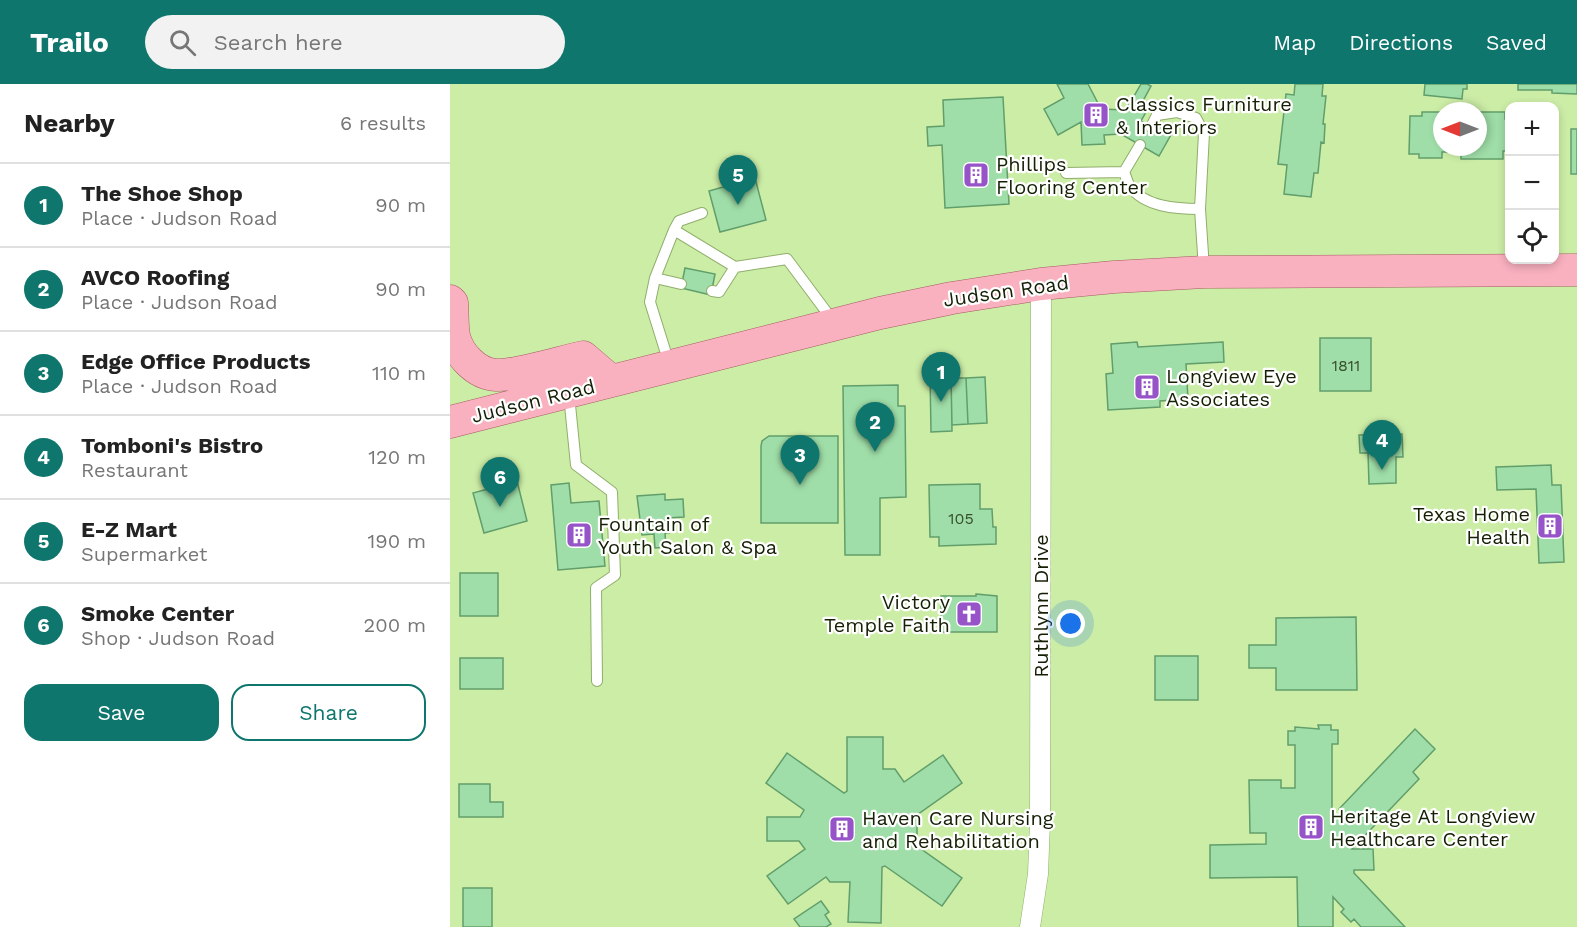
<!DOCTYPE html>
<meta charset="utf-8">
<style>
body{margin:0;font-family:"Work Sans",sans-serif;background:#f2f2f2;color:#222}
.controls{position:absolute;right:18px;top:18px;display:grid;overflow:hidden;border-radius:12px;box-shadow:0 3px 9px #0003}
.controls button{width:54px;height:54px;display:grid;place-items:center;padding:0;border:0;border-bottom:2px solid #e0e0e0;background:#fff;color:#222;font:30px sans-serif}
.compass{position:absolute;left:983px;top:18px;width:54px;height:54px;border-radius:50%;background:#fff;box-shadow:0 3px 9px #0003;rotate:270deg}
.you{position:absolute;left:621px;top:540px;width:21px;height:21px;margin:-15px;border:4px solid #fff;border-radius:50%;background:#1a73e8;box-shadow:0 0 0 9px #1a73e833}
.badge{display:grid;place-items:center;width:39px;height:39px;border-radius:50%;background:#0f766e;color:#fff;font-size:20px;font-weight:700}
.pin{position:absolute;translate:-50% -50px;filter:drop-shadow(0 2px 3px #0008)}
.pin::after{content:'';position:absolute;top:32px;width:21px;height:18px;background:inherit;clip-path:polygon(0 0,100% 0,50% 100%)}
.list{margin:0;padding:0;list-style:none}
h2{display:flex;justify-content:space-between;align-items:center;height:78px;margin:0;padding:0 24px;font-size:26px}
h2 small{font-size:20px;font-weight:400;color:#767676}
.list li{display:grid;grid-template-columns:39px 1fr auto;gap:18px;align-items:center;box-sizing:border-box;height:84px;padding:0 24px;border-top:2px solid #e0e0e0}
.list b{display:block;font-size:22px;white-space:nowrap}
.list p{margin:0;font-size:20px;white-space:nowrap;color:#767676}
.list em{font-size:20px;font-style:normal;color:#767676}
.actions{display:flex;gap:12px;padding:18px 24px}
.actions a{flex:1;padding:14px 0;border:2px solid #0f766e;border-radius:18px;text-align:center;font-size:21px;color:#0f766e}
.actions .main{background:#0f766e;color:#fff}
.icon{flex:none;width:33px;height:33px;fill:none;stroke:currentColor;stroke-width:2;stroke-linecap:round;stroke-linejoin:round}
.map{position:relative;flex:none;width:1127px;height:843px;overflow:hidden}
header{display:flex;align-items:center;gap:36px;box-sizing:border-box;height:84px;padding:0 30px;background:#0f766e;color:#fff}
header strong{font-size:28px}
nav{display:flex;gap:33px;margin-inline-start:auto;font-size:21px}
.search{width:420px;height:54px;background:#f2f2f2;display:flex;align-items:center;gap:15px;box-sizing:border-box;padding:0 21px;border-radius:33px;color:#767676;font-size:22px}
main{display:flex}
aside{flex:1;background:#fff}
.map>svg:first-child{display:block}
.building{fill:#9fdea8;stroke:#619e6b;stroke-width:1.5}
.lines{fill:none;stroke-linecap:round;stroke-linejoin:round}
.service-casing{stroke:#90ae6b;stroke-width:12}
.minor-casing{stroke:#90ae6b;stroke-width:21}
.primary-casing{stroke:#a65b62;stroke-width:33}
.service{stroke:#fff;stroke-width:10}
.minor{stroke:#fff;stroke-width:20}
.primary{stroke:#f9b0bf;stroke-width:32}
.labels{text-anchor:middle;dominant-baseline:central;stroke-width:4.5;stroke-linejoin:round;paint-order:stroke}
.number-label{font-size:16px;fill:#374f2d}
.poi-label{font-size:20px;fill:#141f04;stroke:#fff;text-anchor:start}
.street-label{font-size:20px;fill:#141f04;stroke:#fff}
</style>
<header>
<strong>Trailo</strong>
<div class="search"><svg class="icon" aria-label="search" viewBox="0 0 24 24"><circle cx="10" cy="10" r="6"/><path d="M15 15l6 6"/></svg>Search here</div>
<nav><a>Map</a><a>Directions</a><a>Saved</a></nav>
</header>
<main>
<aside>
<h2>Nearby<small>6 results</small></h2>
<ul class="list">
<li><span class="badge">1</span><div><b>The Shoe Shop</b><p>Place · Judson Road</p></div><em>90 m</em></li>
<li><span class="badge">2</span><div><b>AVCO Roofing</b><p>Place · Judson Road</p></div><em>90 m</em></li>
<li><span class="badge">3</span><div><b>Edge Office Products</b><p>Place · Judson Road</p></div><em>110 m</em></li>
<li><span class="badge">4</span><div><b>Tomboni's Bistro</b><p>Restaurant</p></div><em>120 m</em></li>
<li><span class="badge">5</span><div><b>E-Z Mart</b><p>Supermarket</p></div><em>190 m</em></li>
<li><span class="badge">6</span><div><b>Smoke Center</b><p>Shop · Judson Road</p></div><em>200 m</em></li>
</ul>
<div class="actions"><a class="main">Save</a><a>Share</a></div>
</aside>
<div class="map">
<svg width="1127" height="843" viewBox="0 0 1127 843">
<rect width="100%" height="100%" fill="#cceda6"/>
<path class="building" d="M 607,0 L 638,0 L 651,25 L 676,26 L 691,0 L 697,0 L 701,2 L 693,17 L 700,21 L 691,37 L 706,46 L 709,42 L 722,49 L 709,72 L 671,50 L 654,51 L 655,60 L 632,61 L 631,38 L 608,51 L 594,25 L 614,14 Z
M 845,0 L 873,0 L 872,12 L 876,12 L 873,40 L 875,40 L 874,59 L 871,58 L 868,89 L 864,89 L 861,113 L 834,110 L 837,81 L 828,80 L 836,10 L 844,11 Z
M 975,0 L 1017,0 L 1017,5 L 1013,5 L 1012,15 L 974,11 Z
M 1068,0 L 1127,0 L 1127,10 L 1102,9 L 1102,6 L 1068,6 Z
M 553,13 L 559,120 L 495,124 L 492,61 L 478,62 L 477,43 L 494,42 L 493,16 Z
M 972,28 L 992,28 L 992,63 L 1028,63 L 1028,28 L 1055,28 L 1055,35 L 1060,35 L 1060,67 L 1053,67 L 1053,75 L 1011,75 L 1011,68 L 992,68 L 992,74 L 969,74 L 969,70 L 959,70 L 960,32 L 972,32 Z
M 1121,45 L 1127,45 L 1127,90 L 1121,90 Z
M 305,94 L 316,136 L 270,148 L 259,107 Z
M 235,184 L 265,190 L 261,211 L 231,204 Z
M 870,254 L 921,254 L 921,307 L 870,307 Z
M 687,258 L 688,263 L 773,258 L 774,278 L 736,280 L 738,315 L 710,317 L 710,323 L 658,326 L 656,290 L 663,289 L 661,260 Z
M 480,289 L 501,289 L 502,347 L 481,348 Z
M 535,293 L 537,339 L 518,340 L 516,294 Z
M 501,294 L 516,294 L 518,340 L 502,341 Z
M 448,301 L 448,322 L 455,322 L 456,413 L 430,414 L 430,471 L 395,471 L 393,302 Z
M 952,350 L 953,373 L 946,373 L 946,399 L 919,400 L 918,369 L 910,369 L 909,351 Z
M 319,352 L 388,352 L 388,439 L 311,439 L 311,362 L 312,357 Z
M 1101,381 L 1102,401 L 1111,401 L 1114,478 L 1089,479 L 1086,405 L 1047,406 L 1046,383 Z
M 67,397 L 77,437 L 34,449 L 23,409 Z
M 119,399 L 121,419 L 149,417 L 155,482 L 108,486 L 101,401 Z
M 530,400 L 530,425 L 542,425 L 543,443 L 546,443 L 546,460 L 489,462 L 489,453 L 480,453 L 479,401 Z
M 215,410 L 215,416 L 233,415 L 234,433 L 218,434 L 219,449 L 215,449 L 216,463 L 205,464 L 204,450 L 192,451 L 187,412 Z
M 10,489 L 48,489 L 48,532 L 10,532 Z
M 526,510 L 547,512 L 547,548 L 491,548 L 491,512 L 526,512 Z
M 906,533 L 907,606 L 826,606 L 826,584 L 799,584 L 799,561 L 826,561 L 826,534 Z
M 705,572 L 748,572 L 748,616 L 705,616 Z
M 10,574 L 53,574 L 53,605 L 10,605 Z
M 868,641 L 881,641 L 881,646 L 888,646 L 888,660 L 882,660 L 882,737 L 891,728 L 889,725 L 965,645 L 985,665 L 963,688 L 969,695 L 902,765 L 923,765 L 924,786 L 904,786 L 904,789 L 955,843 L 911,843 L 904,835 L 901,838 L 891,828 L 894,825 L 883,813 L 883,843 L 848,843 L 847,793 L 760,794 L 760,761 L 816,760 L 816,749 L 800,749 L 799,696 L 831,696 L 831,704 L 845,704 L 845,661 L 838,661 L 838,647 L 845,647 L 845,643 L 869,645 Z
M 397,653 L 433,653 L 433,685 L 445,685 L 454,698 L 493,671 L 512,699 L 467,731 L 467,762 L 512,794 L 492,822 L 435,782 L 432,783 L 431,839 L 398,838 L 400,798 L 380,798 L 376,793 L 338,820 L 317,792 L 355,765 L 349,757 L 317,757 L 317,733 L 350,733 L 354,726 L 316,699 L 337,669 L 394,709 L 397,707 Z
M 9,700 L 40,700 L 40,718 L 53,718 L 53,733 L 9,733 Z
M 13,804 L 42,804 L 42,843 L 13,843 Z
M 371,817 L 379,828 L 375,831 L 381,840 L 376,843 L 350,843 L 344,835 Z"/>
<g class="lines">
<defs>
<path id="service" d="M 701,43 L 707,31 L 727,28 L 746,34 L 754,49 L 750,125 L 754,185
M 674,88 C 676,92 677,98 680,102 C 694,123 727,125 750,125
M 616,89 L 674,88 L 690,61
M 224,146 L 229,137 L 252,129
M 205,194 L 231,200
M 262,207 L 269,208 L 285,183
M 219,279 L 200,218 L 205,194 L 224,146 L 285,183 L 337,175 L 384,238
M 119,311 L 126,381 L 162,408 L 165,491 L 146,504 L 147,597"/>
<path id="minor" d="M 580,843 L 588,790 L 590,738 L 591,200"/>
<path id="primary" d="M 0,217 L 2,219 C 3,229 2,241 4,252 C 8,270 26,290 46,291 C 67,292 110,278 133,273 L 161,297
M 0,338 L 430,229 L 502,214 L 591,200 L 664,193 L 754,188 L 1127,186"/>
</defs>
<use href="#service" class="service-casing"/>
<use href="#minor" class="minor-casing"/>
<use href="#primary" class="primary-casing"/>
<use href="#service" class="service"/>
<use href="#minor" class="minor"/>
<use href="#primary" class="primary"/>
</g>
<defs>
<symbol id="building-square" viewBox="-11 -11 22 22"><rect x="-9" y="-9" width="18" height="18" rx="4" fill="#9753c8" stroke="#fff"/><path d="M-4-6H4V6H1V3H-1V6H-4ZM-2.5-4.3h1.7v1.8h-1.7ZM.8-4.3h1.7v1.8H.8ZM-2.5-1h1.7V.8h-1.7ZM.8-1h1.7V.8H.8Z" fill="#fff"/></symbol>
<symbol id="church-square" viewBox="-11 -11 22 22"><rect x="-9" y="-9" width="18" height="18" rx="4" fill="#9753c8" stroke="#fff"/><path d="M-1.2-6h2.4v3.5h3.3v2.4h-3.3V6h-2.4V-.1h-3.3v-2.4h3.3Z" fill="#fff"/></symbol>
</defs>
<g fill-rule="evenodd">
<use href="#building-square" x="631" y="16" width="30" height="30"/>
<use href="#building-square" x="511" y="76" width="30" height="30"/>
<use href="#building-square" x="682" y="288" width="30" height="30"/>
<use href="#building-square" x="1085" y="427" width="30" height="30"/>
<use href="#building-square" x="114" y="436" width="30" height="30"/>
<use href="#church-square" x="504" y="515" width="30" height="30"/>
<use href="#building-square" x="846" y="728" width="30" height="30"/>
<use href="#building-square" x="377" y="730" width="30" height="30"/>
</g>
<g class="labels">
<g class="number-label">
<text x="896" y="281">1811</text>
<text x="511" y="434">105</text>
</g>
<g class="poi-label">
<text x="666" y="20">Classics Furniture<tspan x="666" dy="23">&amp; Interiors</tspan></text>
<text x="546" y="80">Phillips<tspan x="546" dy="23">Flooring Center</tspan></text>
<text x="716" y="292">Longview Eye<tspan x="716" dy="23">Associates</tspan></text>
<text x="1080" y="430" text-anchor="end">Texas Home<tspan x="1080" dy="23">Health</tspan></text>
<text x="148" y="440">Fountain of<tspan x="148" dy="23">Youth Salon &amp; Spa</tspan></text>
<text x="500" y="518" text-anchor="end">Victory<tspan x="500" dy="23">Temple Faith</tspan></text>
<text x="880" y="732">Heritage At Longview<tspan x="880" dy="23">Healthcare Center</tspan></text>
<text x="412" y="734">Haven Care Nursing<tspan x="412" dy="23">and Rehabilitation</tspan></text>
</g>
<g class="street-label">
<text transform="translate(556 207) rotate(-8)">Judson Road</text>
<text transform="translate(83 317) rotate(-14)">Judson Road</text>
<text transform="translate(591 522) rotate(-90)">Ruthlynn Drive</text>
</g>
</g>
</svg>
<div class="controls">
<button>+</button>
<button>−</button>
<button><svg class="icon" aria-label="locate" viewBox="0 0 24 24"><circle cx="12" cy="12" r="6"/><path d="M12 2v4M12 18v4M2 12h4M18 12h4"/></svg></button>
</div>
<svg class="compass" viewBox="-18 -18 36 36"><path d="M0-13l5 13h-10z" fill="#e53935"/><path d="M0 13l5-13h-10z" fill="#767676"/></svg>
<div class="you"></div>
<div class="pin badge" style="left:491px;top:318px">1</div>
<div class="pin badge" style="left:425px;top:368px">2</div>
<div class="pin badge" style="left:350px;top:401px">3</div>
<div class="pin badge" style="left:932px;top:386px">4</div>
<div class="pin badge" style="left:288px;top:121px">5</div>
<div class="pin badge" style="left:50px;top:423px">6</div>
</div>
</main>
